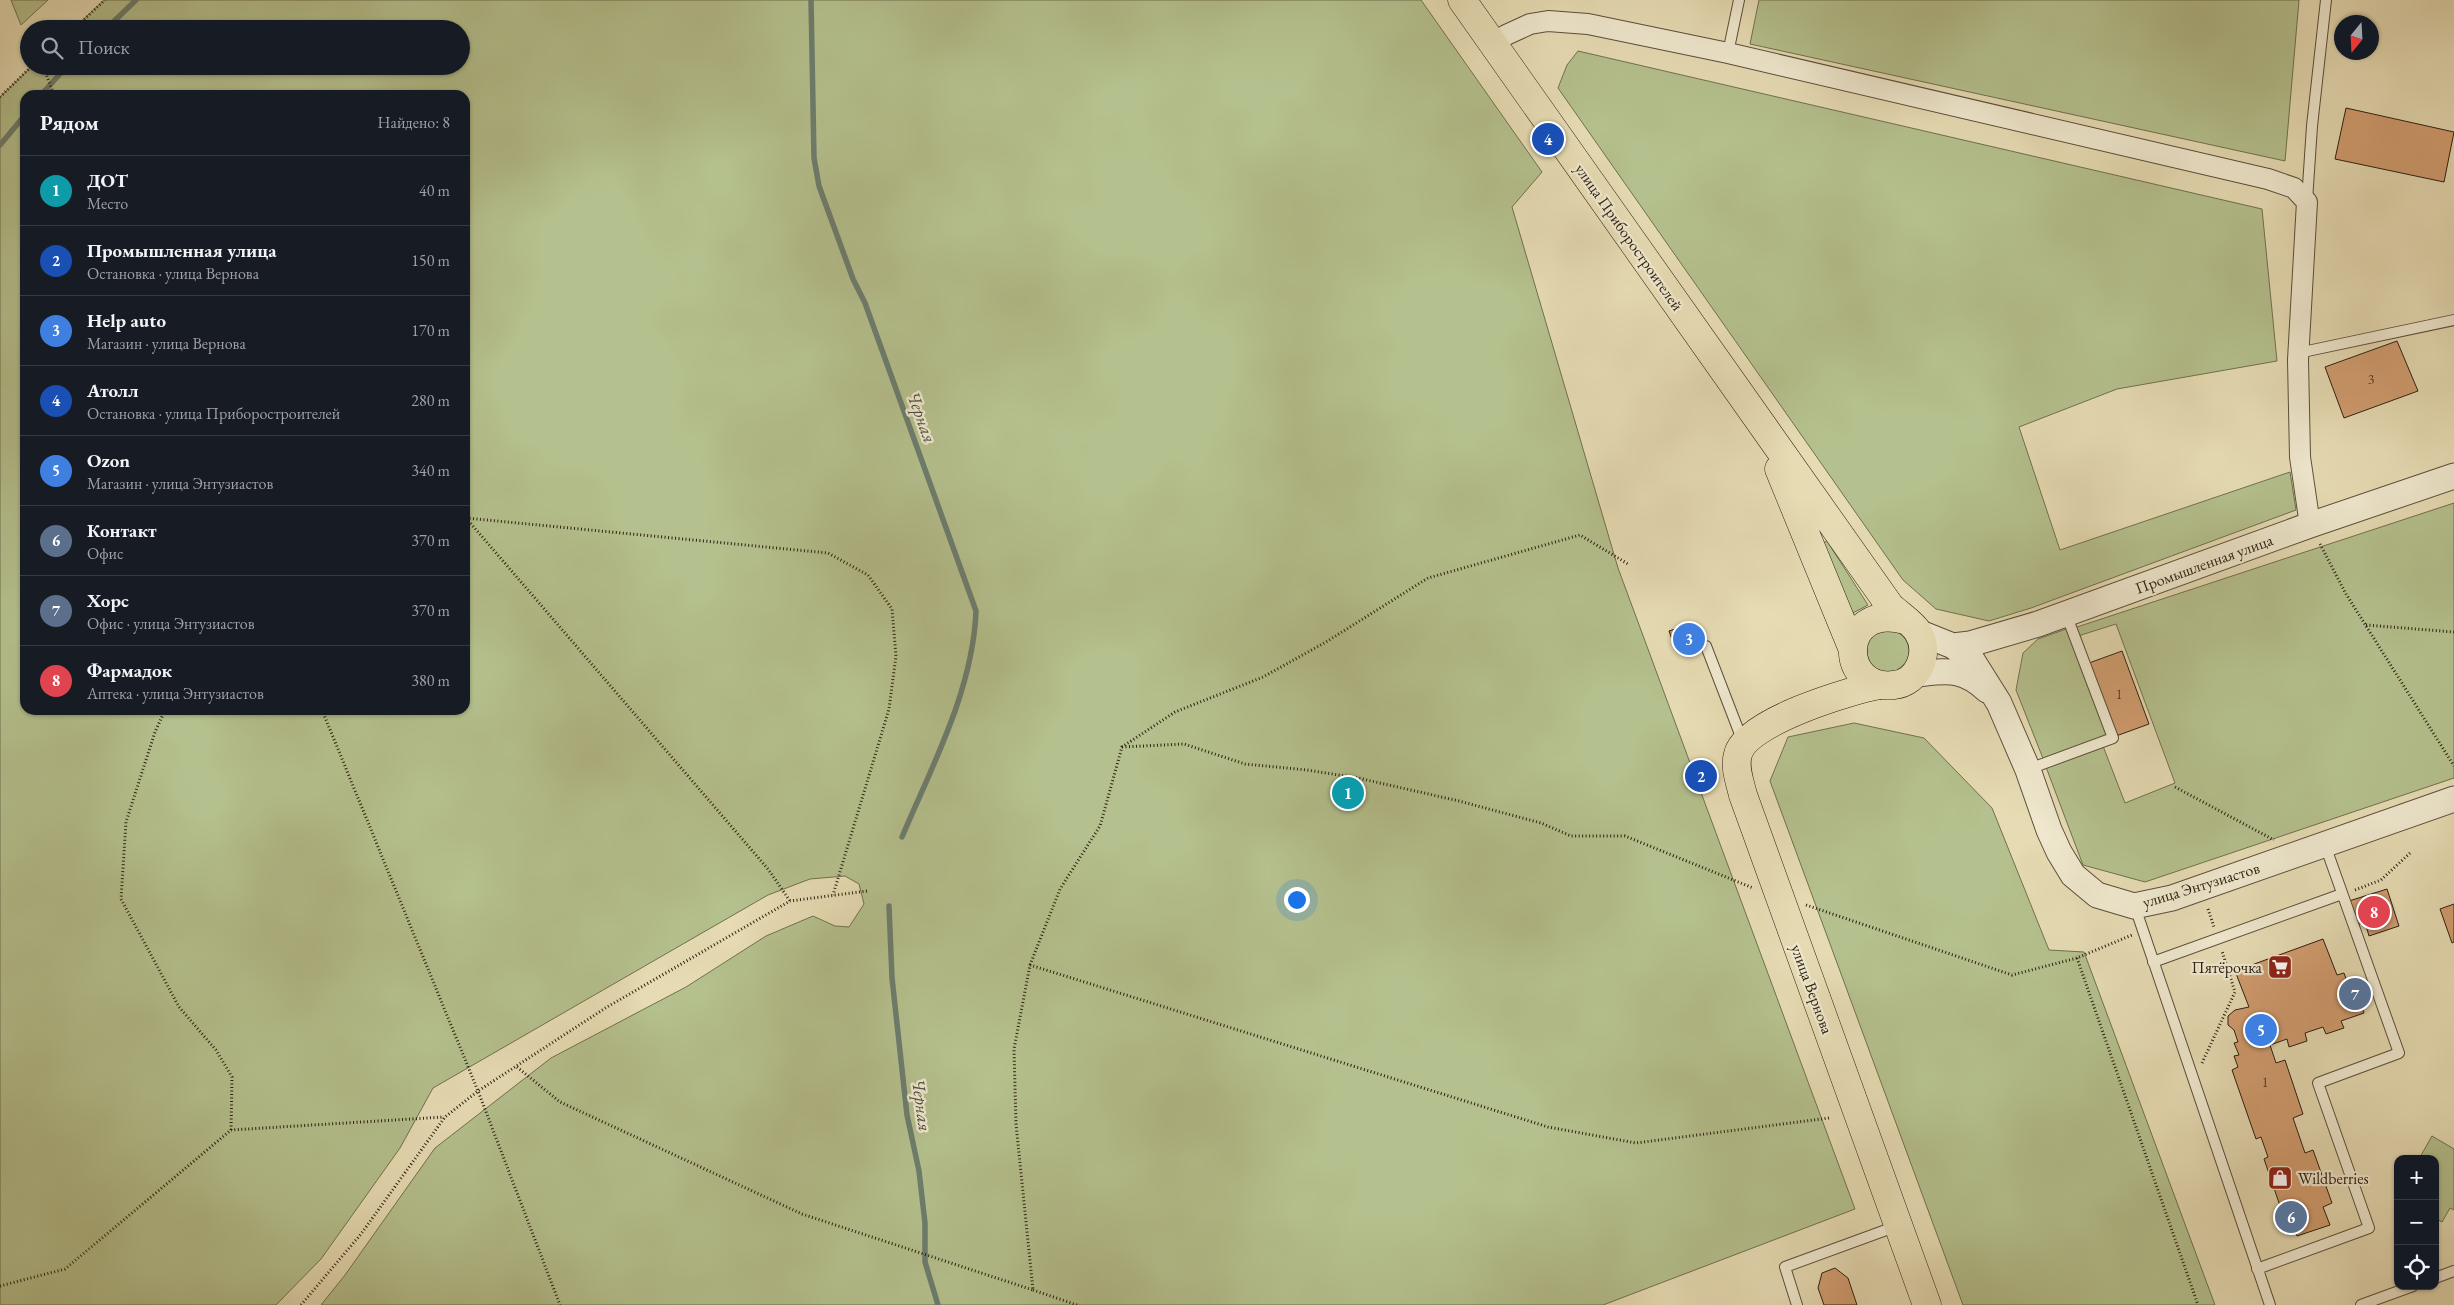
<!DOCTYPE html>
<html lang="ru">
<meta charset="utf-8">
<style>
body{margin:0;font-family:"EB Garamond",serif;background:#242831;color:#f1f3f6}
.controls{position:absolute;right:15px;bottom:15px;display:grid;overflow:hidden;border-radius:10px;box-shadow:0 1px 4px #0004}
.controls button{width:45px;height:45px;display:grid;place-items:center;padding:0;border:0;border-bottom:1px solid #363941;background:#171b24;color:#f1f3f6;font:25px sans-serif}
.compass{position:absolute;left:2334px;top:15px;width:45px;height:45px;border-radius:50%;background:#171b24;box-shadow:0 1px 4px #0004;rotate:198deg}
.you{position:absolute;left:1296px;top:899px;width:18px;height:18px;margin:-12px;border:4px solid #fff;border-radius:50%;background:#1a73e8;box-shadow:0 0 0 8px #1a73e833}
.badge{display:grid;place-items:center;width:32px;height:32px;border-radius:50%;background:#c59692;color:#fff;font-size:16px;font-weight:700}
.pin{position:absolute;translate:-50% -50%;border:2px solid #fff;box-shadow:0 1px 5px #0006}
.list{margin:0;padding:0;list-style:none}
h2{display:flex;justify-content:space-between;align-items:center;height:65px;margin:0;padding:0 20px;font-size:21px}
h2 small{font-size:16px;font-weight:400;color:#9ea1a6}
.list li{display:grid;grid-template-columns:32px 1fr auto;gap:15px;align-items:center;box-sizing:border-box;height:70px;padding:0 20px;border-top:1px solid #363941}
.list b{display:block;font-size:19px;white-space:nowrap}
.list p{margin:0;font-size:16px;white-space:nowrap;color:#9ea1a6}
.list em{font-size:16px;font-style:normal;color:#9ea1a6}
.icon{flex:none;width:28px;height:28px;fill:none;stroke:currentColor;stroke-width:2;stroke-linecap:round;stroke-linejoin:round}
.map{position:relative;flex:none;width:2454px;height:1305px;overflow:hidden}
.search{position:absolute;background:#171b24;box-shadow:0 1px 4px #0004;left:20px;top:20px;width:450px;height:55px;display:flex;align-items:center;gap:12px;box-sizing:border-box;padding:0 18px;border-radius:28px;color:#9ea1a6;font-size:19px}
.panel{position:absolute;background:#171b24;box-shadow:0 1px 4px #0004;left:20px;top:90px;width:450px;height:625px;border-radius:15px}
.map>svg:first-child{display:block}
.green{fill:#b4c08d;stroke:#707050;fill-rule:evenodd}
.lines{fill:none;stroke-linecap:round;stroke-linejoin:round}
.stream{stroke:#6c7d6e;stroke-width:5.5}
.building{fill:#d19d70;stroke:#2d2013}
.service-casing{stroke:#5b4f3b;stroke-width:12}
.minor-casing{stroke:#5b4f3b;stroke-width:22}
.tertiary-casing{stroke:#5b4f3b;stroke-width:27}
.primary-casing{stroke:#2d2013;stroke-width:29}
.path{stroke:#2d2013;stroke-width:3;stroke-dasharray:1 2.5;stroke-linecap:butt}
.service{stroke:#efe8ce;stroke-width:10}
.minor{stroke:#efe8ce;stroke-width:20}
.tertiary{stroke:#efe8ce;stroke-width:25}
.primary{stroke:#e6dbb3;stroke-width:28}
.labels{text-anchor:middle;dominant-baseline:central;stroke-width:4.5;stroke-linejoin:round;paint-order:stroke}
.number-label{font-size:14px;fill:#563f2a}
.street-label{font-size:16px;fill:#2d2013;stroke:#efe8ce}
.poi-label{font-size:16px;fill:#2d2013;stroke:#efe8ce;text-anchor:end}
.water-label{font-size:18px;font-style:italic;fill:#4c4e41;stroke:#efe8ce}
</style>
<div class="map">
<svg width="2454" height="1305" viewBox="0 0 2454 1305">
<rect width="100%" height="100%" fill="#e6dbb3"/>
<filter id="stains"><feTurbulence type="fractalNoise" baseFrequency=".004" numOctaves="4"/><feColorMatrix values="0 0 0 0 .2 0 0 0 0 .09 0 0 0 0 .02 0 0 0 .5 -.17"/></filter>
<radialGradient id="worn" r=".72"><stop offset=".6" stop-color="#630" stop-opacity="0"/><stop offset="1" stop-color="#630" stop-opacity=".3"/></radialGradient>
<path class="green" d="M 11,0 L 48,0 L 21,25 Z
M 104,0 L 1421,0 L 1542,172 L 1512,207 L 1618,568 L 1855,1209 L 1603,1305 L 321,1305 L 345,1275 L 435,1148 L 551,1058 L 686,987 L 766,936 L 813,916 L 835,926 L 849,927 L 864,904 L 859,884 L 845,876 L 810,879 L 768,895 L 433,1088 L 400,1148 L 321,1259 L 276,1305 L 0,1305 L 0,97 L 32,66 L 461,66 L 461,29 L 73,29 ZM 25,95 L 465,95 L 465,710 L 25,710 Z
M 1759,0 L 2299,0 L 2285,161 L 1750,44 Z
M 1578,51 L 2262,209 L 2277,361 L 2117,389 L 2019,427 L 2060,550 L 2290,472 L 2296,510 L 2031,608 L 1989,621 L 1936,609 L 1903,580 L 1558,88 L 1567,65 Z
M 2454,503 L 2454,778 L 2145,882 L 2083,865 L 2046,767 L 2103,746 L 2125,803 L 2175,783 L 2116,624 L 2078,636 L 2074,628 Z
M 1827,541 L 1868,605 L 1849,615 L 1823,543 Z
M 2069,628 L 2109,736 L 2044,761 L 2016,690 L 2023,653 L 2038,639 Z
M1867 651a21 21 0 1 1 42 0a21 21 0 1 1-42 0Z
M 1854,723 L 1924,738 L 1992,808 L 2049,950 L 2084,952 L 2215,1305 L 1963,1305 L 1770,781 L 1788,737 Z
M 2432,1136 L 2454,1149 L 2454,1210 L 2450,1208 L 2442,1222 L 2435,1218 L 2435,1159 L 2419,1159 Z"/>
<g class="lines">
<path class="stream" d="M 811,0 L 814,158 L 819,186 L 853,279 L 865,303 L 976,611 C 973,690 932,766 902,837
M 106,29 L 136,0
M 41,95 L 67,66
M 0,145 L 25,115
M 889,906 L 892,978 L 907,1115 L 919,1171 L 925,1223 L 925,1262 L 938,1305"/>
</g>
<path class="building" d="M 2346,108 L 2454,132 L 2444,182 L 2335,159 Z
M 2397,341 L 2418,391 L 2344,418 L 2325,367 Z
M 1693,623 L 1699,640 L 1675,648 L 1669,631 Z
M 2122,651 L 2149,724 L 2116,736 L 2089,663 Z
M 2387,889 L 2399,926 L 2369,936 L 2365,922 L 2357,925 L 2349,901 Z
M 2454,904 L 2454,942 L 2452,943 L 2440,909 Z
M 2323,939 L 2337,975 L 2344,973 L 2351,993 L 2357,991 L 2364,1013 L 2341,1021 L 2344,1028 L 2326,1034 L 2323,1027 L 2305,1033 L 2307,1041 L 2289,1047 L 2287,1039 L 2270,1045 L 2276,1063 L 2285,1060 L 2303,1114 L 2293,1118 L 2305,1153 L 2313,1150 L 2332,1203 L 2323,1207 L 2330,1225 L 2297,1236 L 2294,1227 L 2288,1229 L 2264,1159 L 2268,1157 L 2261,1137 L 2256,1139 L 2232,1070 L 2238,1067 L 2234,1056 L 2239,1055 L 2234,1043 L 2238,1042 L 2234,1030 L 2228,1025 L 2228,1016 L 2235,1010 L 2249,1007 L 2235,971 Z
M 1835,1268 L 1848,1278 L 1857,1305 L 1824,1305 L 1818,1288 L 1822,1273 Z"/>
<g class="lines">
<defs>
<path id="service" d="M 1728,53 L 1739,0
M 2307,201 L 2312,126 L 2326,0
M 2298,353 L 2454,320
M 1706,646 L 1743,742
M 2029,769 L 2113,738 L 2066,614
M 2135,907 L 2270,1305
M 2153,962 L 2342,894
M 2257,1269 L 2369,1228 L 2318,1083 L 2399,1053 L 2325,845
M 2435,1278 L 2454,1271
M 1797,1305 L 1785,1267 L 1897,1226
M 2361,1305 L 2413,1286"/>
<path id="minor" d="M 1493,44 L 1506,35 L 1530,24 L 1548,21 L 1588,24 L 1728,53 L 2268,179 L 2294,188 L 2307,202 L 2298,360 L 2300,457 L 2310,525"/>
<path id="tertiary" d="M 1918,632 L 1953,646 L 1972,660 L 1999,703 L 2028,770 L 2049,830 L 2059,852 L 2073,875 L 2097,895 L 2134,906 L 2172,898 L 2454,799
M 1953,646 L 1970,644 L 2038,624 L 2310,525 L 2454,476
M 1916,674 C 1947,671 1962,667 1987,690"/>
<path id="primary" d="M 1462,0 L 1890,606 C 1898,614 1913,623 1918,632 C 1931,653 1918,683 1894,685 C 1838,692 1837,602 1905,620
M 1779,469 L 1853,650
M 1879,685 C 1848,691 1746,722 1738,754 C 1734,768 1740,782 1743,795 L 1927,1305"/>
</defs>
<use href="#service" class="service-casing"/>
<use href="#minor" class="minor-casing"/>
<use href="#tertiary" class="tertiary-casing"/>
<use href="#primary" class="primary-casing"/>
<path class="path" d="M 74,29 L 105,0
M 43,66 L 54,95
M 0,97 L 32,66
M 466,518 L 828,553 L 868,575 L 892,609 L 896,656 L 889,709 L 833,895
M 466,518 L 768,869 L 790,901
M 2320,544 L 2346,594 L 2454,766
M 2366,625 L 2454,632
M 165,710 L 155,732 L 126,822 L 121,899 L 179,1007 L 216,1050 L 232,1077 L 231,1130
M 322,710 L 478,1091 L 560,1305
M 1122,747 L 1184,744 L 1245,764 L 1307,770 L 1358,778 L 1459,801 L 1541,823 L 1571,836 L 1625,836 L 1753,888
M 2175,787 L 2274,840
M 2355,890 L 2381,880 L 2410,853
M 1806,905 L 2012,975 L 2077,958 L 2132,935
M 2208,909 L 2214,927
M 2077,958 L 2198,1305
M 1030,965 L 1060,889 L 1100,826 L 1122,747 L 1175,712 L 1263,677 L 1326,642 L 1428,578 L 1580,535 L 1628,564
M 2202,1063 L 2235,992 L 2222,951
M 517,1067 L 560,1102 L 802,1214 L 1033,1290 L 1016,1124 L 1014,1049 L 1030,965 L 1548,1127 L 1636,1143 L 1829,1118
M 0,1286 L 65,1269 L 231,1130 L 444,1117
M 1033,1290 L 1077,1305
M 301,1305 L 361,1234 L 445,1117 L 478,1091 L 607,1007 L 790,901 L 867,891"/>
<use href="#service" class="service"/>
<use href="#minor" class="minor"/>
<use href="#tertiary" class="tertiary"/>
<use href="#primary" class="primary"/>
</g>
<defs>
<symbol id="supermarket-square" viewBox="-11 -11 22 22"><rect x="-9" y="-9" width="18" height="18" rx="4" fill="#8f2418" stroke="#efe8ce"/><path d="M-6-5.5h2.5l.6 2H6L4.5 2H-2.5L-4.4-4H-6ZM-1.5 3.2a1.3 1.3 0 1 0 .1 0ZM3 3.2a1.3 1.3 0 1 0 .1 0Z" fill="#fff"/></symbol>
<symbol id="shop-square" viewBox="-11 -11 22 22"><rect x="-9" y="-9" width="18" height="18" rx="4" fill="#8f2418" stroke="#efe8ce"/><path d="M-5-2.5h2.3a2.7 3.5 0 0 1 5.4 0H5L5.5 6h-11ZM-1.5-2.5h3a1.5 2.3 0 0 0-3 0Z" fill="#fff"/></symbol>
</defs>
<g fill-rule="evenodd">
<use href="#supermarket-square" x="2266" y="953" width="28" height="28"/>
<use href="#shop-square" x="2266" y="1164" width="28" height="28"/>
</g>
<g class="labels">
<g class="number-label">
<text x="2371" y="379">3</text>
<text x="2119" y="694">1</text>
<text x="2265" y="1082">1</text>
</g>
<g class="street-label">
<text transform="translate(1629 237) rotate(55)">улица Приборостроителей</text>
<text transform="translate(2204 564) rotate(-20)">Промышленная улица</text>
<text transform="translate(2201 885) rotate(-17)">улица Энтузиастов</text>
<text transform="translate(1812 989) rotate(70)">улица Вернова</text>
</g>
<g class="poi-label">
<text x="2262" y="967">Пятёрочка</text>
<text x="2298" y="1178" text-anchor="start">Wildberries</text>
</g>
<g class="water-label">
<text transform="translate(922 417) rotate(70)">Черная</text>
<text transform="translate(922 1105) rotate(82)">Черная</text>
</g>
</g>
<rect width="100%" height="100%" filter="url(#stains)"/>
<rect width="100%" height="100%" fill="url(#worn)"/>
</svg>
<div class="controls">
<button>+</button>
<button>−</button>
<button><svg class="icon" aria-label="locate" viewBox="0 0 24 24"><circle cx="12" cy="12" r="6"/><path d="M12 2v4M12 18v4M2 12h4M18 12h4"/></svg></button>
</div>
<svg class="compass" viewBox="-18 -18 36 36"><path d="M0-13l5 13h-10z" fill="#e53935"/><path d="M0 13l5-13h-10z" fill="#9ea1a6"/></svg>
<div class="you"></div>
<div class="pin badge" style="left:1348px;top:793px;background:#0f9aa8">1</div>
<div class="pin badge" style="left:1701px;top:776px;background:#1a4fb4">2</div>
<div class="pin badge" style="left:1689px;top:639px;background:#3f7fe0">3</div>
<div class="pin badge" style="left:1548px;top:139px;background:#1a4fb4">4</div>
<div class="pin badge" style="left:2261px;top:1030px;background:#3f7fe0">5</div>
<div class="pin badge" style="left:2291px;top:1217px;background:#5c6f8a">6</div>
<div class="pin badge" style="left:2355px;top:994px;background:#5c6f8a">7</div>
<div class="pin badge" style="left:2374px;top:912px;background:#e0444e">8</div>
<div class="search"><svg class="icon" aria-label="search" viewBox="0 0 24 24"><circle cx="10" cy="10" r="6"/><path d="M15 15l6 6"/></svg>Поиск</div>
<section class="panel">
<h2>Рядом<small>Найдено: 8</small></h2>
<ul class="list">
<li><span class="badge" style="background:#0f9aa8">1</span><div><b>ДОТ</b><p>Место</p></div><em>40 m</em></li>
<li><span class="badge" style="background:#1a4fb4">2</span><div><b>Промышленная улица</b><p>Остановка · улица Вернова</p></div><em>150 m</em></li>
<li><span class="badge" style="background:#3f7fe0">3</span><div><b>Help auto</b><p>Магазин · улица Вернова</p></div><em>170 m</em></li>
<li><span class="badge" style="background:#1a4fb4">4</span><div><b>Атолл</b><p>Остановка · улица Приборостроителей</p></div><em>280 m</em></li>
<li><span class="badge" style="background:#3f7fe0">5</span><div><b>Ozon</b><p>Магазин · улица Энтузиастов</p></div><em>340 m</em></li>
<li><span class="badge" style="background:#5c6f8a">6</span><div><b>Контакт</b><p>Офис</p></div><em>370 m</em></li>
<li><span class="badge" style="background:#5c6f8a">7</span><div><b>Хорс</b><p>Офис · улица Энтузиастов</p></div><em>370 m</em></li>
<li><span class="badge" style="background:#e0444e">8</span><div><b>Фармадок</b><p>Аптека · улица Энтузиастов</p></div><em>380 m</em></li>
</ul>
</section>
</div>
